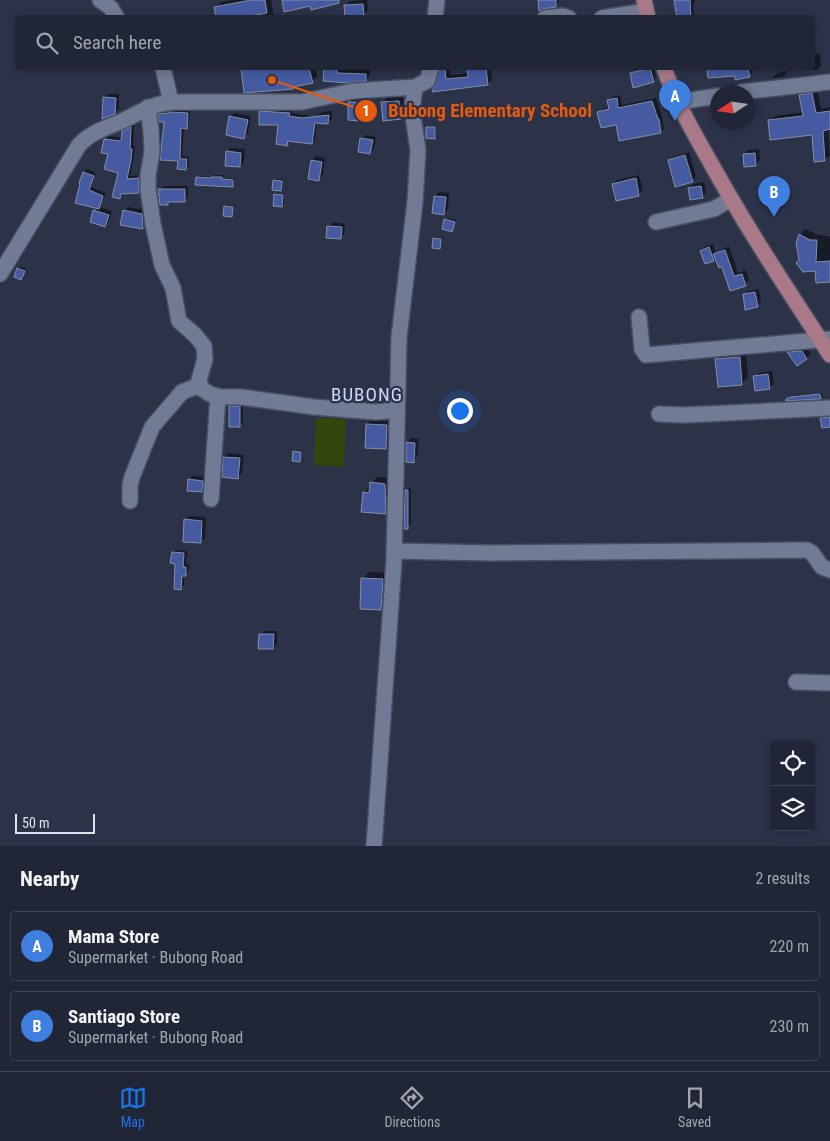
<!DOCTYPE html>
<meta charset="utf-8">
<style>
body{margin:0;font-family:"Roboto Condensed",sans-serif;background:#292e3f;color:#f1f3f6}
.controls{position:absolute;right:15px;bottom:15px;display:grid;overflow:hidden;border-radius:5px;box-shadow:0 2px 8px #0003}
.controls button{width:45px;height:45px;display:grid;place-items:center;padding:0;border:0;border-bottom:1px solid #3e4352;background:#212637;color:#f1f3f6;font:25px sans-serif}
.compass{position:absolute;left:710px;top:85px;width:45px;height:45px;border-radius:50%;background:#212637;box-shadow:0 2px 8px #0003;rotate:258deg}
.scale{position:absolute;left:15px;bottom:12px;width:80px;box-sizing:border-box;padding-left:5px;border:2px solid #dde2f1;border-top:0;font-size:14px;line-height:18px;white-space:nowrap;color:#dde2f1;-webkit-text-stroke:4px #2c3349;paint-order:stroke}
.you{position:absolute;left:459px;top:410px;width:18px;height:18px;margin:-12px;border:4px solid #fff;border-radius:50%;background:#1a73e8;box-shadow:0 0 0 8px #1a73e833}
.badge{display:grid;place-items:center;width:32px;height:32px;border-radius:50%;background:#1a73e8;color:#fff;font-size:16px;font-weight:700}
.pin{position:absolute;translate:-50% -41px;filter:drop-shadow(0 1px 2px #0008)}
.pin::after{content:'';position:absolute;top:26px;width:18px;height:15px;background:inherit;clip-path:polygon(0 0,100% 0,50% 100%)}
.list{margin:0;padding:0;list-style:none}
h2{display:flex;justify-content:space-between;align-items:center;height:65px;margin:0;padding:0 20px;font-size:21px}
h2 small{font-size:16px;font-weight:400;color:#a2a5ad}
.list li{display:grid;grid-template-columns:32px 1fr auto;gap:15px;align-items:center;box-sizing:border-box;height:70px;margin:0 10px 10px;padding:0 10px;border:1px solid #3e4352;border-radius:5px}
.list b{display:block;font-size:19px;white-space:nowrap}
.list p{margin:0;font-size:16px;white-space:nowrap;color:#a2a5ad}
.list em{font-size:16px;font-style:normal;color:#a2a5ad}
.icon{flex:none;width:28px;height:28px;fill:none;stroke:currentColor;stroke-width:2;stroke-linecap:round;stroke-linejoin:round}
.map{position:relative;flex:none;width:830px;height:846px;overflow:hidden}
.search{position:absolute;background:#212637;box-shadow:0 2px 8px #0003;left:15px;right:15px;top:15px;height:55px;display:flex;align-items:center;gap:12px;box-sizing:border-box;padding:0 18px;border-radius:5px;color:#a2a5ad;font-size:19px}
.sheet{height:225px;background:#212637}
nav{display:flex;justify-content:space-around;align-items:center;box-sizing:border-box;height:70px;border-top:1px solid #3e4352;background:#212637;font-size:14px;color:#a2a5ad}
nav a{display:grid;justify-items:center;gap:2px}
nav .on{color:#1a73e8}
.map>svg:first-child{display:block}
.green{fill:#31470b}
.shadow{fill:#0007;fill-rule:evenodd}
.building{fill:#455aa1;stroke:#848ea8}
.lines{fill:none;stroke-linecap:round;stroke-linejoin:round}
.minor-casing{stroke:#484f61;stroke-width:18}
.major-casing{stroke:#484f61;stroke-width:18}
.minor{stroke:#727b95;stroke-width:15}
.major{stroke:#a97987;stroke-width:15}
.labels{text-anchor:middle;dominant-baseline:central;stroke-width:4.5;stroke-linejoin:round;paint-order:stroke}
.neighbourhood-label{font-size:19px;letter-spacing:1px;fill:#ced9f5;stroke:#2c3349}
.leader{fill:none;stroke:#e8590c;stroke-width:2}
.callout-dot{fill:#e8590c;stroke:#2c3349;stroke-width:2}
.mark-label{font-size:15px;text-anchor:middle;font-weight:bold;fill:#fff}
.callout-label{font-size:19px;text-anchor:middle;font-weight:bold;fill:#e8590c;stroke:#2c3349;stroke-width:4.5;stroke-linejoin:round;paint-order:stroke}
</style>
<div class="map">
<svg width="830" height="846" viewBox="0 0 830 846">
<rect width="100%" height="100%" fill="#2c3349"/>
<path class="green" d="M 316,418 L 346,419 L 344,467 L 314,465 Z"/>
<path class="shadow" d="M 232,0 L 271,0 L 274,18 L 217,18 L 215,8 L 221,2 Z
M 367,0 L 368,10 L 364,14 L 346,5 L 350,1 Z
M 539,0 L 559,0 L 559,2 L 556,6 Z
M 675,0 L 694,0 L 695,3 L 693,6 L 695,18 L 678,18 Z
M 813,54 L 820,54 L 821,66 L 817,70 L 809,70 L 809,68 L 812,68 Z
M 243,68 L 316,68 L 317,76 L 312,82 L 295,85 L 293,87 L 245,91 Z
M 325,68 L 370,70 L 370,75 L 366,80 L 324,80 Z
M 441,68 L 450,68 L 451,75 L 469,73 L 468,68 L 491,68 L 492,80 L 488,84 L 433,90 Z
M 647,68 L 654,68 L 656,78 L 653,81 L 631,74 L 634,71 Z
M 709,68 L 753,68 L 753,72 L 749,76 L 736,75 L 709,76 Z
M 787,71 L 787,73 L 783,77 L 773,78 L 777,73 Z
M 817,89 L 821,109 L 830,107 L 830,128 L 828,129 L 830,155 L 825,160 L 813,134 L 769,121 L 775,116 L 804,112 L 801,95 L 806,90 Z
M 108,94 L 119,94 L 119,109 L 114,113 L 104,98 Z
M 620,95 L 622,105 L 656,98 L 662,116 L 664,129 L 660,132 L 617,123 L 599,112 L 602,109 L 610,107 L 609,100 L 612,97 Z
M 403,97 L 404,114 L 400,118 L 383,102 L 387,98 Z
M 354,98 L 365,98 L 364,115 L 360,119 L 350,102 Z
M 718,105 L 718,121 L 712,110 Z
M 177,109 L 190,110 L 189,124 L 186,127 L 184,127 L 182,156 L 189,157 L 189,166 L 186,169 L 179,160 L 166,121 L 160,115 L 163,112 Z
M 264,109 L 292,110 L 292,113 L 318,117 L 322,112 L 332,111 L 332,119 L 328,123 L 317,122 L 315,140 L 312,143 L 290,140 L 287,145 L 278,143 L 279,124 L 261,124 L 261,112 ZM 286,135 L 288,135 L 289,143 L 286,143 Z
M 234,113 L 251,116 L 248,133 L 244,137 L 230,117 Z
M 134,125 L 133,146 L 135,146 L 134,156 L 130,176 L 142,175 L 142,188 L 139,192 L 124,193 L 120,198 L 120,172 L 109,153 L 105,140 L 108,136 L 123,138 L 123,132 Z
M 429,126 L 436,126 L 436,136 L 434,137 L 427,128 Z
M 366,135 L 376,137 L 374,149 L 370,153 L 361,139 Z
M 231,148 L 245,149 L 244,162 L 240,166 L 227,152 Z
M 759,149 L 760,160 L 756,164 L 744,154 L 748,150 Z
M 689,152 L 696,176 L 692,181 L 669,161 L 673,157 Z
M 316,156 L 325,158 L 323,175 L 319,179 L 312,160 Z
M 88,169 L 96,173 L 91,187 L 106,193 L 99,207 L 112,211 L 109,221 L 105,225 L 95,211 L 98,208 L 77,202 L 84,172 Z
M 214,175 L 223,175 L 223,178 L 234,179 L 234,184 L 232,185 L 197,177 L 199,176 L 213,177 Z
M 639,175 L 643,190 L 639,194 L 617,199 L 613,184 L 617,180 Z
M 276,179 L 283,179 L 280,189 L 275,180 Z
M 704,182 L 706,193 L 702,197 L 689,188 L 693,184 Z
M 164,186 L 188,186 L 188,197 L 184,201 L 171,200 L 167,204 L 160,190 Z
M 439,192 L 449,193 L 448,209 L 443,213 L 435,196 Z
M 276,193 L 284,194 L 284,204 L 282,205 L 275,195 Z
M 227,205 L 234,206 L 232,216 L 225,207 Z
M 128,207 L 146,210 L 146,224 L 142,228 L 124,211 Z
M 447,218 L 456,220 L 452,230 L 446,220 Z
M 333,222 L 345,224 L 344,234 L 340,238 L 329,227 Z
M 805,229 L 816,234 L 830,237 L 830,281 L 817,269 L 801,260 L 800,235 Z
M 436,237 L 442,238 L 439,248 L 434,239 Z
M 713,244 L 716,253 L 729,246 L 738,273 L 746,270 L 749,280 L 745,284 L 731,289 L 723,265 L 716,257 L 713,260 L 701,251 L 705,247 Z
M 20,267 L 26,269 L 21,279 L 15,277 Z
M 759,289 L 761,302 L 757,306 L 744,295 L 748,291 Z
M 806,347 L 811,354 L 806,358 L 789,352 L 793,349 Z
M 746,351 L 748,377 L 741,384 L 717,359 L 723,353 Z
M 772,371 L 774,383 L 770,388 L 756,389 L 755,377 L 759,373 Z
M 822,393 L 822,396 L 821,398 L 788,399 L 794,396 Z
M 234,403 L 243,403 L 243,422 L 239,426 L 230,407 Z
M 371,420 L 390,421 L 390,444 L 386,448 L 367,424 Z
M 411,438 L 419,439 L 417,457 L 413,462 L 407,442 Z
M 296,450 L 302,451 L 300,461 L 294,452 Z
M 229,453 L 244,455 L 242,473 L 238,477 L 224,457 Z
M 193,476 L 206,477 L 205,487 L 201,491 L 189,480 Z
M 377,477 L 390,478 L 391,507 L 385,513 L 364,493 Z
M 409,488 L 411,488 L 411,524 L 408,527 L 406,491 Z
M 189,516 L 206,517 L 205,538 L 201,542 L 185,520 Z
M 176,550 L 187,551 L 186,564 L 189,564 L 188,572 L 184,575 L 184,585 L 180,588 L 176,563 L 173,553 Z
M 369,572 L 389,573 L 387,602 L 381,609 L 363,578 Z
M 264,631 L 277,631 L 277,644 L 273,648 L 260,635 Z"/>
<path class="building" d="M 251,0 L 265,0 L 267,13 L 240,18 L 216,18 L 214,7 Z
M 282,0 L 339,0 L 339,3 L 311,10 L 310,6 L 284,12 Z
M 538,0 L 556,0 L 556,7 L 544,9 L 539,11 Z
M 674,0 L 690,0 L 691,18 L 677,18 Z
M 363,4 L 364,15 L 345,17 L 344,5 Z
M 241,68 L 309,68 L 313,83 L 293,87 L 293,89 L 244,93 Z
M 324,68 L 337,68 L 337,73 L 366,74 L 366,81 L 347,83 L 323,81 Z
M 440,68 L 445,68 L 446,79 L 468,77 L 467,68 L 486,68 L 488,85 L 432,92 Z
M 650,68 L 654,82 L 633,88 L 630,73 Z
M 707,68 L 748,68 L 750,77 L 735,80 L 735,76 L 708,78 Z
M 812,93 L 816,113 L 830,111 L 830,129 L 823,131 L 825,161 L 814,162 L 812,135 L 770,140 L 768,120 L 803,116 L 799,95 Z
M 103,97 L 116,98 L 115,114 L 102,119 Z
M 617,98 L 618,108 L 652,101 L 658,119 L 659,119 L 661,133 L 619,141 L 616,125 L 601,128 L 597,112 L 609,109 L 607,100 Z
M 399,101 L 401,119 L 383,121 L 381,102 Z
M 348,102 L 362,102 L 361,121 L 348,120 Z
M 259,111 L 290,113 L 289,116 L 302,118 L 329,115 L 328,124 L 315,123 L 312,144 L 287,141 L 288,146 L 276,144 L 278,125 L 259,125 Z
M 169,112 L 188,113 L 187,129 L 181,128 L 180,159 L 187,159 L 186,170 L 177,169 L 178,161 L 160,160 L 164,122 L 159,122 L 158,114 L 169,113 Z
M 229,116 L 248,120 L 244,139 L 226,135 Z
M 131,127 L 130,149 L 132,149 L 131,160 L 127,179 L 139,178 L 139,193 L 121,194 L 120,199 L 112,197 L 118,173 L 104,169 L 108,154 L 101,153 L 104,139 L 121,141 L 122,131 Z
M 426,127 L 435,127 L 435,139 L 426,138 Z
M 360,138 L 373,140 L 370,154 L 358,152 Z
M 226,151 L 241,153 L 240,167 L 225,166 Z
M 755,153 L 756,166 L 744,167 L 743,154 Z
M 685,155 L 693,182 L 675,187 L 668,160 Z
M 311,160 L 322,162 L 319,181 L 308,179 Z
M 83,172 L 94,176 L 89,190 L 103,196 L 99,209 L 75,203 L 80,184 L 79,183 Z
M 196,177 L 211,178 L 211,177 L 222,177 L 222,179 L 233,180 L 233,187 L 195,185 Z
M 636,178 L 639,196 L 616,201 L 612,184 Z
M 273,180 L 282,181 L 281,191 L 272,190 Z
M 701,186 L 703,198 L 690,200 L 688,188 Z
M 158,189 L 185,189 L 185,202 L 168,202 L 168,205 L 160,205 Z
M 274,194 L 283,195 L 282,207 L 273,206 Z
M 434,196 L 446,197 L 444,215 L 432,213 Z
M 224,206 L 233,207 L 232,217 L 223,216 Z
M 93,210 L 109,215 L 105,227 L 90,222 Z
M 123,210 L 142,214 L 143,229 L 120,225 Z
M 444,219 L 455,222 L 452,232 L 442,229 Z
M 327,226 L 342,227 L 341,239 L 326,238 Z
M 799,234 L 810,240 L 817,240 L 816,262 L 830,261 L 830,282 L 816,283 L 815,271 L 803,272 L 796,263 L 799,260 L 796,243 Z
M 433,238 L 441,239 L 440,249 L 432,248 Z
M 709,247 L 714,261 L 705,264 L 700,251 Z
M 725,250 L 734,276 L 742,274 L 746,286 L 730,291 L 722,267 L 719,268 L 713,254 Z
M 17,268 L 25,271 L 21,280 L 14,277 Z
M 755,292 L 758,307 L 745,310 L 743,294 Z
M 802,351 L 807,359 L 797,366 L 787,352 Z
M 740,357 L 742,385 L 718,387 L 715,359 Z
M 768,374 L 770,389 L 755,391 L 753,376 Z
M 820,394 L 821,399 L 786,401 L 786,399 L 791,397 Z
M 229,406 L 240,406 L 240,427 L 229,427 Z
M 830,417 L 830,427 L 822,428 L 820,418 Z
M 366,424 L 387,425 L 386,449 L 365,448 Z
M 406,442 L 415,443 L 414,463 L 406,462 Z
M 293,451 L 301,452 L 300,462 L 292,461 Z
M 223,457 L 240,458 L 238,479 L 222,477 Z
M 188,479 L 203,481 L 202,492 L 187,491 Z
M 370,482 L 385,484 L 386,514 L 361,512 L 363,492 L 369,493 Z
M 405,490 L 408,490 L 408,529 L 404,529 Z
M 184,519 L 202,521 L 201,543 L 183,542 Z
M 172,552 L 184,553 L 183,567 L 186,567 L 186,576 L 182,576 L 181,590 L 174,589 L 175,564 L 170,563 Z
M 361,578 L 383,579 L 381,610 L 360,609 Z
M 259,634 L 274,634 L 273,649 L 258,649 Z"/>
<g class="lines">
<defs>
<path id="minor" d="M 100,0 L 111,8 L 117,18
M 435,18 L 437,0
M 545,18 L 563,16 L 569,18
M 602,18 L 646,11
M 163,68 L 171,102
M 742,92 L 830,82
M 678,102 L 718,96
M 148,107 L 151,131 L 152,152 L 148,175 L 148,189 L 153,224 L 162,265 L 173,288 L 179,321 L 195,335 L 204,346 L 205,359 L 199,380 L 202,389 L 210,394 L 220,397 L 241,397 L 314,407 L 376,412 L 387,411 L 397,403
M 656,222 L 714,209 L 731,199
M 0,274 L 79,145 C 90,133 105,128 120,122 C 140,113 151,103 175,102 L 302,102 L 353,91 L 415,87 L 427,81 L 431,68
M 639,317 L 642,349 L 646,355 L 830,339
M 659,414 L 684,415 L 830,408
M 211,499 L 218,396
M 130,501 L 130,485 L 132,477 L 152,427 L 182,392 L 200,385
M 394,551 L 491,553 L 807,550 L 812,553 L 822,567 L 830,570
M 796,682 L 830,683
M 374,846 L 394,561 L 399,337 L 415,202 L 418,150 L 412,110 L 415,87"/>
<path id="major" d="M 644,0 L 648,18
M 664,68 C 676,103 695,135 713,167 C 749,232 790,293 830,355"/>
</defs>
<use href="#minor" class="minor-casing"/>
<use href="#major" class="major-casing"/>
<use href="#minor" class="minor"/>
<use href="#major" class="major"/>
</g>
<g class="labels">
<g class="neighbourhood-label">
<text x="367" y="394">BUBONG</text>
</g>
</g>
<path class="leader" d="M272 80L366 111"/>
<g class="callout-dot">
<circle cx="272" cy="80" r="5"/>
<circle cx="366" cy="111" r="12"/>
</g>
<g class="mark-label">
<text x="366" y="116">1</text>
</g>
<g class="callout-label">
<text x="490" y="117">Bubong Elementary School</text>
</g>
</svg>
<div class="controls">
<button><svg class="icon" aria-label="locate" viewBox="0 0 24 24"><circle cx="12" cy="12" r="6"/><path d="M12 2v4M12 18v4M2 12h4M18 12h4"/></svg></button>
<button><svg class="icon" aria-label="layers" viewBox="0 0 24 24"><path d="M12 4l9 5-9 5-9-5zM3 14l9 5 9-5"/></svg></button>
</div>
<svg class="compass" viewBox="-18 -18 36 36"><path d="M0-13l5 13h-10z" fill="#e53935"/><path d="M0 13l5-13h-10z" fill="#a2a5ad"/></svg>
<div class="scale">50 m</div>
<div class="you"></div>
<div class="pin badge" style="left:675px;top:121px;background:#3f7fe0">A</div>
<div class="pin badge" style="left:774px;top:217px;background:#3f7fe0">B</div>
<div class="search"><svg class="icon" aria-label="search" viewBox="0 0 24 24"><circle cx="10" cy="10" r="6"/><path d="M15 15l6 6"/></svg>Search here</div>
</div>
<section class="sheet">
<h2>Nearby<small>2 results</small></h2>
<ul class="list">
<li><span class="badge" style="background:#3f7fe0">A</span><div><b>Mama Store</b><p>Supermarket · Bubong Road</p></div><em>220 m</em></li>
<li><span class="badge" style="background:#3f7fe0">B</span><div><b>Santiago Store</b><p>Supermarket · Bubong Road</p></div><em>230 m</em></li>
</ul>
</section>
<nav>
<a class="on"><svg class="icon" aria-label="map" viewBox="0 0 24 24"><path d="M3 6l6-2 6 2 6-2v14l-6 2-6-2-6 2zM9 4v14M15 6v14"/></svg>Map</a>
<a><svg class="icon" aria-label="directions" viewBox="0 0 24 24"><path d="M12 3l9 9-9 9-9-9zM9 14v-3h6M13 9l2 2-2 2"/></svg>Directions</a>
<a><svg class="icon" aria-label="saved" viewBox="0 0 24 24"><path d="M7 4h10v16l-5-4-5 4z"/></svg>Saved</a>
</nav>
